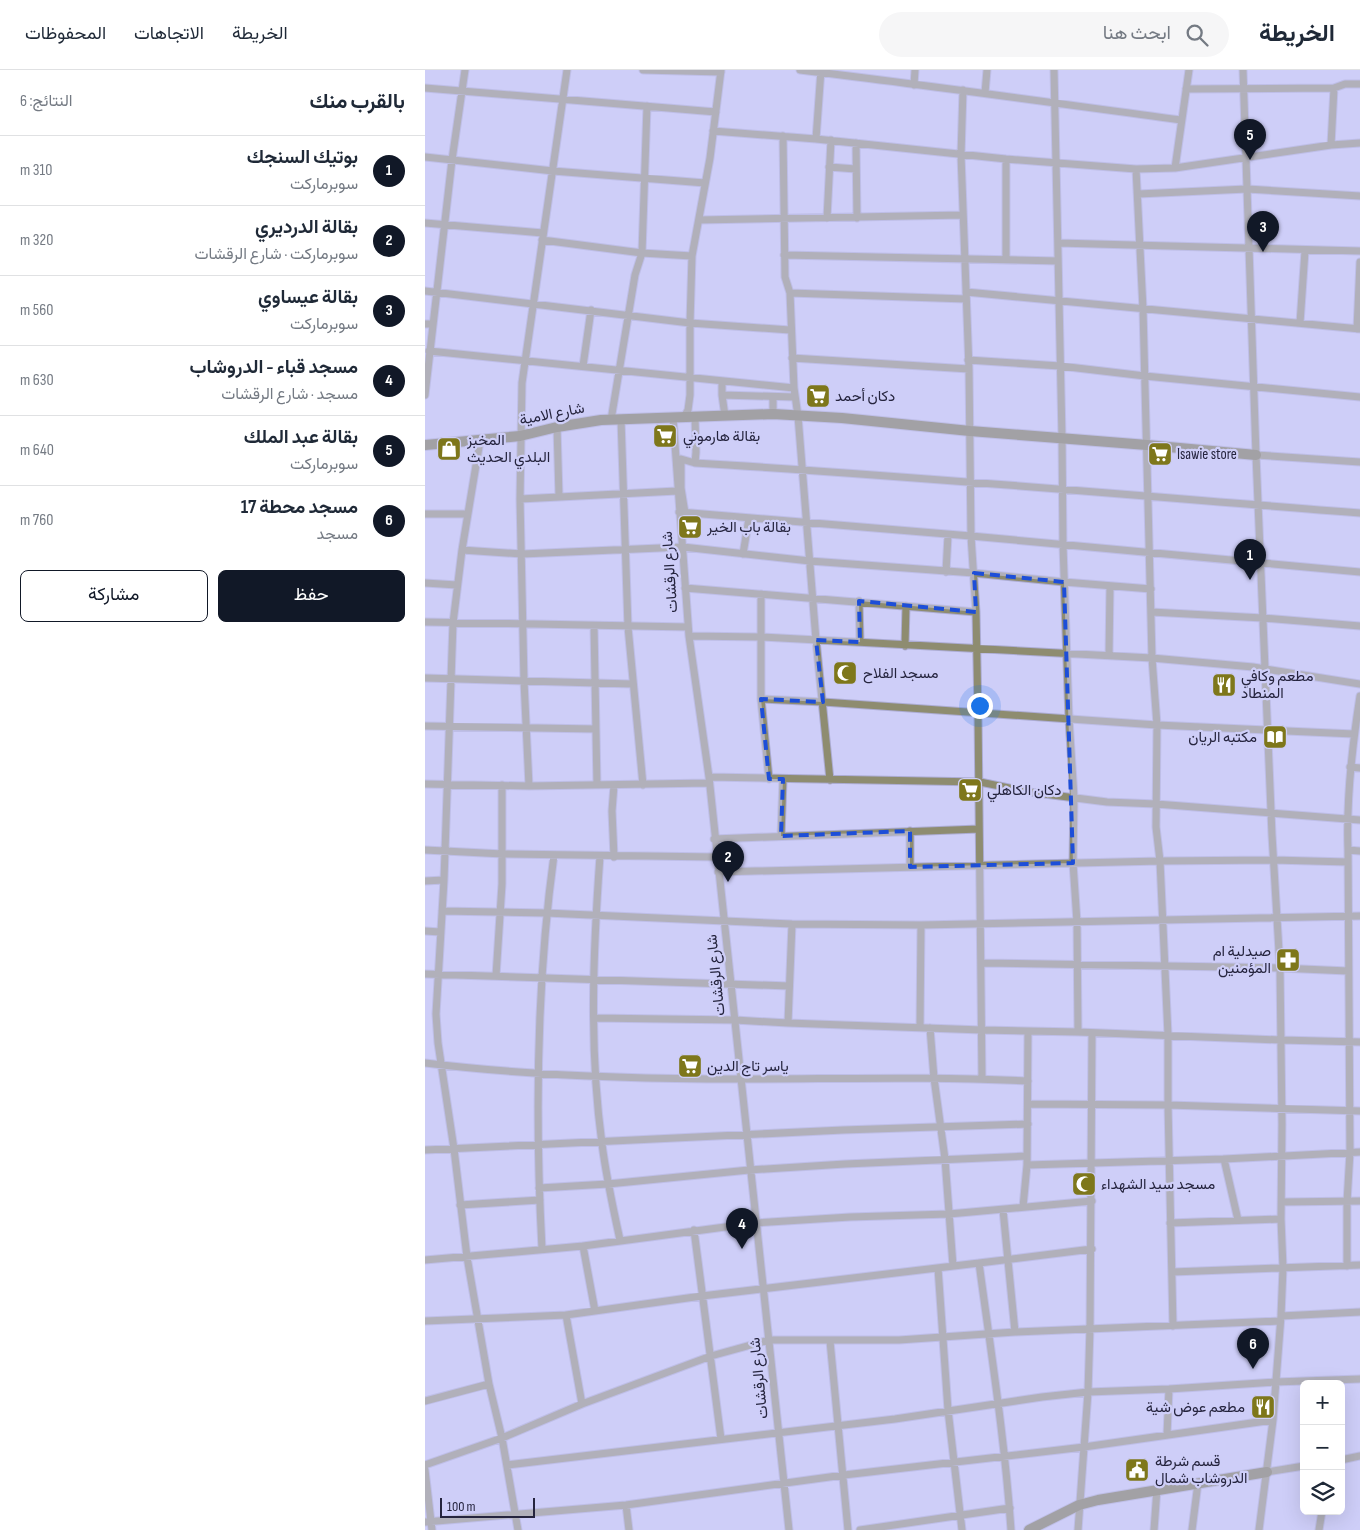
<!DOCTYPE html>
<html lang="ar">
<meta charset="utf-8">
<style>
body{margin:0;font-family:"Sofia Sans Condensed",Vazirmatn,sans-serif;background:#f6f6f7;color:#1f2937;direction:rtl}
.controls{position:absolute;right:15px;bottom:15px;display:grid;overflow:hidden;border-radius:8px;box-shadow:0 5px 20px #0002}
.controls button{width:45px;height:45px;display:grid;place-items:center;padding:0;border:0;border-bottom:1px solid #e0e1e3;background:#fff;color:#1f2937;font:25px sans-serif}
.scale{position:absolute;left:15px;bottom:12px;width:95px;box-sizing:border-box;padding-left:5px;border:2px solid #25243e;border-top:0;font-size:14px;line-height:18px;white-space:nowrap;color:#25243e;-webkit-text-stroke:4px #cecef8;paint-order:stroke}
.you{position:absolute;left:554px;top:635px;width:18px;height:18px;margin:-12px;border:4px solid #fff;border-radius:50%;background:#1a73e8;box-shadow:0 0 0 8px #1a73e833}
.badge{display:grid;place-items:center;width:32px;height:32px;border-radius:50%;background:#111827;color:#fff;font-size:16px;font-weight:700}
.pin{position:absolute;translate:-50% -41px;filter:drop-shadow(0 1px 2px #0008)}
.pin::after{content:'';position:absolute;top:26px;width:18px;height:15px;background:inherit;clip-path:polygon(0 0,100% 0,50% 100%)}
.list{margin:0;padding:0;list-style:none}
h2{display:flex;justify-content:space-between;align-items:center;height:65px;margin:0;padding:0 20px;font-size:21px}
h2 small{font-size:16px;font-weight:400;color:#747a83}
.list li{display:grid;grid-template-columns:32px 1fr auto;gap:15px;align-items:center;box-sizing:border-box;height:70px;padding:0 20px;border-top:1px solid #e0e1e3}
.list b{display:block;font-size:19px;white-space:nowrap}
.list p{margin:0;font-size:16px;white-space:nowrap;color:#747a83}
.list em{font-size:16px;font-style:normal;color:#747a83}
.actions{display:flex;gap:10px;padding:15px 20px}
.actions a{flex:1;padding:11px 0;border:1px solid #111827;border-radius:8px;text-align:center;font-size:18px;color:#111827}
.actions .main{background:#111827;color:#fff}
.icon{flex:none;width:28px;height:28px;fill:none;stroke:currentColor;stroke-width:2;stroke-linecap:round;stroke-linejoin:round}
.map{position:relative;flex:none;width:935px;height:1460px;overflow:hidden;direction:ltr}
header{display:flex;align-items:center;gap:30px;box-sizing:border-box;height:70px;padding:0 25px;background:#fff;border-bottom:1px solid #e0e1e3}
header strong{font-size:24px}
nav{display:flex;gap:28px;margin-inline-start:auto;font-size:18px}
.search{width:350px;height:45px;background:#f6f6f7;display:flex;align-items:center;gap:12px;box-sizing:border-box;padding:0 18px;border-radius:28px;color:#747a83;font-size:19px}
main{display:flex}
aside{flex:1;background:#fff}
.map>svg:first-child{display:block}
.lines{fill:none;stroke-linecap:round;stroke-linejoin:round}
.street-casing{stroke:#acacd3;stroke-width:9}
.secondary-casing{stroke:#acacd3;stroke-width:12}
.street{stroke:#8e8c70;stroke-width:7}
.secondary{stroke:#6d6a40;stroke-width:10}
.marked{fill:none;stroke:#1d4ed8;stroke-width:4;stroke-dasharray:10 6;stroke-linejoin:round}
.labels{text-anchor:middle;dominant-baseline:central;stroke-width:4.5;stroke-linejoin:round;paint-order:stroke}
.poi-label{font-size:15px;fill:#25243e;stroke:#cecef8;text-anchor:start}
.street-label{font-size:15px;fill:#25243e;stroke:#cecef8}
</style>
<header>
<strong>الخريطة</strong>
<div class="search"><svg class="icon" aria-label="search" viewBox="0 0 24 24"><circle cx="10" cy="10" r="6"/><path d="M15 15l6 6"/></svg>ابحث هنا</div>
<nav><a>الخريطة</a><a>الاتجاهات</a><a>المحفوظات</a></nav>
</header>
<main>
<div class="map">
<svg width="935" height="1460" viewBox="0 0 935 1460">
<rect width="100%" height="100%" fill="#cecef8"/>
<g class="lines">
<defs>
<path id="street" d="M 218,0 L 296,2
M 375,0 C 502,15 629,33 756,50
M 629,0 L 637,367 L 638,475 L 644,649 L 649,727 L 648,793 L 652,852 L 653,962
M 818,0 L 831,385 L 847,765 L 855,898 L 857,1054 L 856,1149 L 858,1198 L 856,1246 L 848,1350 L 834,1460
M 489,15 L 490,0
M 0,18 L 291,42
M 761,19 L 909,18 L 920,14 L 935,14
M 538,20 L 536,85 L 544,299 L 546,466 L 551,542 L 553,643 L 557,1009
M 560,23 L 562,0
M 288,61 L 391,69 L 581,89 L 711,99 L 750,98 L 906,75 L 935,73
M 358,66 L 360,207 L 365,223 L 369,318 L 373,346 L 391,570 L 405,710
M 391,69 L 396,0
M 431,73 L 432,148
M 906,75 L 909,18
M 0,87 L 128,101 L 280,113
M 581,89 L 581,189
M 404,97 L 431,99
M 750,98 L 764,0
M 711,99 L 718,239 L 727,588 L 732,655 L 731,757 L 735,791 L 743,965 L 743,1035 L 748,1256
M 713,124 L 822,119 L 935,126
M 402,148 L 406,70
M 274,150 L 538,145
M 0,153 L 118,163
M 117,170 L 217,183 L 267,186
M 633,173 L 935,181
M 359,185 L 633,191
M 0,221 L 265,253 L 365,260
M 541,222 L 935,259
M 365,223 L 541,229
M 875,253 L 880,181
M 0,254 L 8,254
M 932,259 L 935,192
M 4,281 L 369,318
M 367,288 L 544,299
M 543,290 L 635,296 L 720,306 L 935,327
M 158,296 L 166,240
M 297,311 L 297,325 L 300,346
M 0,325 L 27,90 L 40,0
M 297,325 L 369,327
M 346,327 L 348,329 L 348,344
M 248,347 L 264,566 L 284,707 L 364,1460
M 259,347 L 263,340 L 265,325 L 265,253 L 267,186 L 285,88 L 296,0
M 196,349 L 203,557 L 218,715
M 186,350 L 210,205 L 217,183 L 222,36
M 132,357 L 134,426
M 55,371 L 37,480 L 28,553 L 19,810 L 11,944 L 13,973 L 29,1079 L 42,1187 L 64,1314 L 77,1368 L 93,1460
M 831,385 L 935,392
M 270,393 C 492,406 713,426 935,443
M 95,429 L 252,421
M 254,442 L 546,466 L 935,502
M 260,443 L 256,418 L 256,389 L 270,393 L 271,382 L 270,347
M 0,444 L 43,444
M 37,480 L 97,484 L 258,477 L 385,491 L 549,503 L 639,512 L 726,519
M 318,484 L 324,448
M 521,502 L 523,465
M 0,513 L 32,515
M 260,518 L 551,542
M 336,524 L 336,629 L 344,709
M 434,531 L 435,572
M 726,542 L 838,548 L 935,556
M 0,552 L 263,557
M 169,556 L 172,715
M 264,566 L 336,567 L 727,588 L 828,597 L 935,614
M 480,576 L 481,536
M 684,585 L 685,516
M 0,608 L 207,614
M 336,629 L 398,632 L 732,655 L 929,664
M 0,656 L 171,659
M 925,697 L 935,698
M 284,707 L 555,712 L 604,722 L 682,732 L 731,734 L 935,750
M 0,714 L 104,716 L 284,713
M 189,715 L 187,741 L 189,787
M 104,716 L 99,611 L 95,429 L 97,313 L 142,0
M 485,761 L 485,797
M 356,766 L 358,709
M 289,769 L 554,759
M 0,780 L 78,784 L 291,787
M 923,780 L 935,781
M 175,786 C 168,882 164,978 177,1074 C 181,1106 188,1138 195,1170
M 293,802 L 735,791 L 848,790 L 923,792
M 0,811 L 19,810
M 17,841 L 121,843 L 367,854 L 496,855 L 935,846
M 0,861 L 15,862
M 556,893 L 855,898 L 923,901
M 0,904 L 364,916
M 71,906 L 77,814 L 77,715
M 169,948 L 310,950 L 363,953 L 557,960 L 653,962 L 856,970 L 935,972
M 363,953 L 367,854
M 495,957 L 496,855
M 505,958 L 509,1008 L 520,1089 L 528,1196
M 0,993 C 105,1006 209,1009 314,1009 C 411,1009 507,1006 603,1011
M 603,1034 L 743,1035 L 935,1041
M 0,1080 L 418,1060 L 603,1054
M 799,1089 L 813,1150
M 602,1095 L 799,1089 L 935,1082
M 114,1118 L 183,1114 L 324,1100 L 420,1094 L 602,1086
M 857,1132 L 935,1131
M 35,1135 L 115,1130
M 598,1137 L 602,1095 L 603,961
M 578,1140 L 590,1262
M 745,1153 L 856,1149
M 269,1160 L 296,1369
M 158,1176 L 170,1241
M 117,1179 C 110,1048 111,916 129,785
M 0,1190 L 158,1176 L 330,1153 L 425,1147 L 524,1144 L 667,1131
M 554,1193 C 566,1282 580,1371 586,1460
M 922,1196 L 922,1132 L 925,1082 L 923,780 C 921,728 927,677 935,626
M 513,1198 L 523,1340 L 537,1460
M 747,1202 L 935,1195
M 141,1245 L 157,1334
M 856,1246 L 935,1242
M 0,1251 L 141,1245 L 277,1226 L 554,1193 L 667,1179
M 405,1271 L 423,1460
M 0,1331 L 64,1314
M 742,1365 L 744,1319
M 916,1390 L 935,1386
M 0,1395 L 77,1368 L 157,1334 L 286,1286 L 344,1270 L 474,1270 L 590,1262 L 855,1251
M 82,1395 L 470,1349 L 617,1327 L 663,1322 L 744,1319 L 850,1312 L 935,1309
M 0,1400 L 7,1460
M 842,1402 L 879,1396
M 201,1435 L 204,1460
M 0,1452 L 201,1435 L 419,1405 L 659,1377 L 848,1350
M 435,1460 L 585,1438
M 653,1460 L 663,1322 L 665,1258 L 667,964
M 729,1460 L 732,1419
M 767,1460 L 773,1413
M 894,1460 L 897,1441"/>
<path id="secondary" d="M 0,375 L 95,366 L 132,357 L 176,350 L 348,344 L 417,348 L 545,361 L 722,375 L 831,385
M 604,1460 L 654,1435 L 673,1430 L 842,1402"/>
</defs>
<use href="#street" class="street-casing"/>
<use href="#secondary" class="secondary-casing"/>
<use href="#street" class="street"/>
<use href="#secondary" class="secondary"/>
</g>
<path d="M0 0H935V1460H0ZM 549,503 L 639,512 L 648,793 L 485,797 L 485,761 L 356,766 L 358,709 L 344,709 L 336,629 L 398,632 L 391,570 L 435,572 L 434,531 L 551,542 Z" fill="#cecef8" fill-opacity=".55" fill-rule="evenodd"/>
<path class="marked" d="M 549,503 L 639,512 L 648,793 L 485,797 L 485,761 L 356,766 L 358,709 L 344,709 L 336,629 L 398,632 L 391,570 L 435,572 L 434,531 L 551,542 Z"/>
<defs>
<symbol id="supermarket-square" viewBox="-11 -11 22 22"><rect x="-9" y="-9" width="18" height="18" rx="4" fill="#7e771b" stroke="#cecef8"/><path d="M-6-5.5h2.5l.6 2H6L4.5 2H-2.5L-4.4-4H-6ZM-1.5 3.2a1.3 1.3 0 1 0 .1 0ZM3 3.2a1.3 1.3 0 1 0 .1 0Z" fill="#fff"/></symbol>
<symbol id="shop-square" viewBox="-11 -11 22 22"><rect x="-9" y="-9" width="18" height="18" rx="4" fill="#7e771b" stroke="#cecef8"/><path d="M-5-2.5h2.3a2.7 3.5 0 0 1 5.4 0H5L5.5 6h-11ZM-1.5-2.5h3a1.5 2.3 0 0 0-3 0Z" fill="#fff"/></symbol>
<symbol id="mosque-square" viewBox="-11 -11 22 22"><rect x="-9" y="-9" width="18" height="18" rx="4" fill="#7e771b" stroke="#cecef8"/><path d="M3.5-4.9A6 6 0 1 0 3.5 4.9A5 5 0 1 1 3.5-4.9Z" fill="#fff"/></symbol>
<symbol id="restaurant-square" viewBox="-11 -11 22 22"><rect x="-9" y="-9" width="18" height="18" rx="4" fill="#7e771b" stroke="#cecef8"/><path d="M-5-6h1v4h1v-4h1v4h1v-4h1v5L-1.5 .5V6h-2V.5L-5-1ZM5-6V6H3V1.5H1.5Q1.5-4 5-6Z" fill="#fff"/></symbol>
<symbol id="library-square" viewBox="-11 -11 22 22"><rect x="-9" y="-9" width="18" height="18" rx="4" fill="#7e771b" stroke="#cecef8"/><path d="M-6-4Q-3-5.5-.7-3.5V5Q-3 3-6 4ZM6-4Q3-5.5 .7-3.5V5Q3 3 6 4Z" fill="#fff"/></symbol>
<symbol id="pharmacy-square" viewBox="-11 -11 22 22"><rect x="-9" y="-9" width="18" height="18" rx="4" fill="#7e771b" stroke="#cecef8"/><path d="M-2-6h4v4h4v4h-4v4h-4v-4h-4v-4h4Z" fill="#fff"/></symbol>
<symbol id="civic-square" viewBox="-11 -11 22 22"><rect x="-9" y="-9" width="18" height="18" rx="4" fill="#7e771b" stroke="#cecef8"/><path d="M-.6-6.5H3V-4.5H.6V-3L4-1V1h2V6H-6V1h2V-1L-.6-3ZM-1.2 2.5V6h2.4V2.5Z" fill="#fff"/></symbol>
</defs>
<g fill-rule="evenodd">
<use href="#supermarket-square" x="379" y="312" width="28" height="28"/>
<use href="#supermarket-square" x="226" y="352" width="28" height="28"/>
<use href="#shop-square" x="10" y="365" width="28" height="28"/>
<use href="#supermarket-square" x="721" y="370" width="28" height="28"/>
<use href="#supermarket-square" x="251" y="443" width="28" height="28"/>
<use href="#mosque-square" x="406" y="589" width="28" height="28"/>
<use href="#restaurant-square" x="785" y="601" width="28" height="28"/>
<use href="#library-square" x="836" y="653" width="28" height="28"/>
<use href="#supermarket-square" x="531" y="706" width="28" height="28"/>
<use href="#pharmacy-square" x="849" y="876" width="28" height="28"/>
<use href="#supermarket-square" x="251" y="982" width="28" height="28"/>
<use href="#mosque-square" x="645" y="1100" width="28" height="28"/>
<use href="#restaurant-square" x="824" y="1323" width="28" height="28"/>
<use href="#civic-square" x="698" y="1386" width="28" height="28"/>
</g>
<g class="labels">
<g class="poi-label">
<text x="410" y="326">دكان أحمد</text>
<text x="258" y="366">بقالة هارموني</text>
<text x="42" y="370">المخبز<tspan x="42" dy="17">البلدي الحديث</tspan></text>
<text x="752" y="384">Isawie store</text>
<text x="282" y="457">بقالة باب الخير</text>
<text x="438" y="603">مسجد الفلاح</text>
<text x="816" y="606">مطعم وكافي<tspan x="816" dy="17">المنطاد</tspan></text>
<text x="832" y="667" text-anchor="end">مكتبه الريان</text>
<text x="562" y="720">دكان الكاهلي</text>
<text x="846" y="881" text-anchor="end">صيدلية ام<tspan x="846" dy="17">المؤمنين</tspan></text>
<text x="282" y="996">ياسر تاج الدين</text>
<text x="676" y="1114">مسجد سيد الشهداء</text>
<text x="820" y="1337" text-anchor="end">مطعم عوض شية</text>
<text x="730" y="1391">قسم شرطة<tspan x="730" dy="17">الدروشاب شمال</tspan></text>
</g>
<g class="street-label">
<text transform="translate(127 344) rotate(-11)">شارع الامية</text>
<text transform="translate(245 502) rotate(-94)">شارع الرقشات</text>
<text transform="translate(291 905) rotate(-96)">شارع الرقشات</text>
<text transform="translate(334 1308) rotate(-96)">شارع الرقشات</text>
</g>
</g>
</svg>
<div class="controls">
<button>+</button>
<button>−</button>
<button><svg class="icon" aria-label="layers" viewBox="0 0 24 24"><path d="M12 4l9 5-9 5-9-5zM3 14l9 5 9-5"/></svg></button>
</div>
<div class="scale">100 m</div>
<div class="you"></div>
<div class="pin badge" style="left:825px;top:510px">1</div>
<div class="pin badge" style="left:303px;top:812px">2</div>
<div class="pin badge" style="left:838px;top:182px">3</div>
<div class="pin badge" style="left:317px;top:1179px">4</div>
<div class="pin badge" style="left:825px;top:90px">5</div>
<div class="pin badge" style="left:828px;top:1299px">6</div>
</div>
<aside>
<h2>بالقرب منك<small>النتائج: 6</small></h2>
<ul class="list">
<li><span class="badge">1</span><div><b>بوتيك السنجك</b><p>سوبرماركت</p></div><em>310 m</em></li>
<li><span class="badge">2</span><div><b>بقالة الدرديري</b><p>سوبرماركت · شارع الرقشات</p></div><em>320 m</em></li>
<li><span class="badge">3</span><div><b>بقالة عيساوي</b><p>سوبرماركت</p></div><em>560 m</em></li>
<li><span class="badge">4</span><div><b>مسجد قباء - الدروشاب</b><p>مسجد · شارع الرقشات</p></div><em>630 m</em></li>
<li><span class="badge">5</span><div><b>بقالة عبد الملك</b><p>سوبرماركت</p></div><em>640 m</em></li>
<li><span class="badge">6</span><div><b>مسجد محطة 17</b><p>مسجد</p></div><em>760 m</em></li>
</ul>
<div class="actions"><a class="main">حفظ</a><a>مشاركة</a></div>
</aside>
</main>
